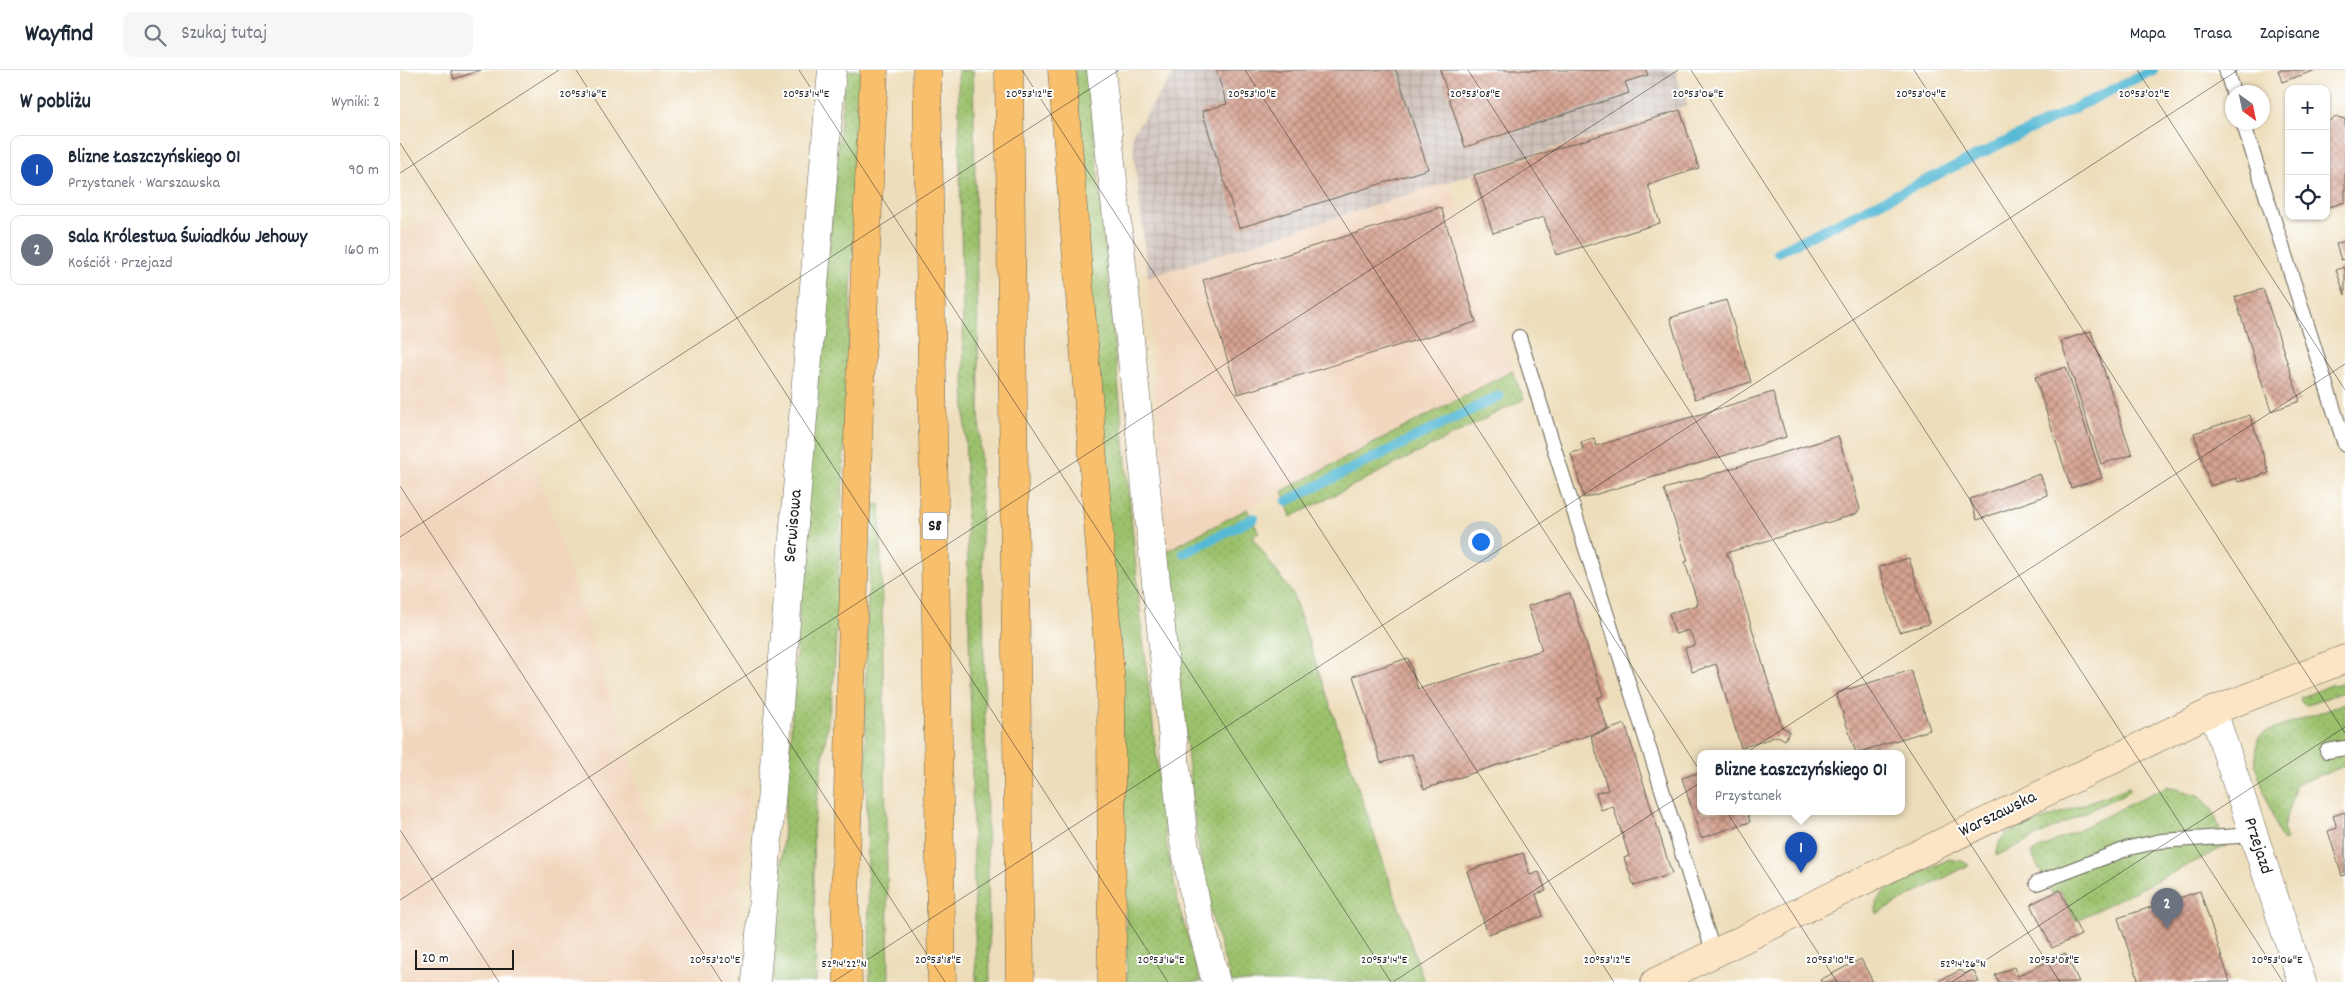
<!DOCTYPE html>
<html lang="pl">
<meta charset="utf-8">
<style>
body{margin:0;font-family:Dekko,sans-serif;background:#f6f6f7;color:#1f2937}
.controls{position:absolute;right:15px;top:15px;display:grid;overflow:hidden;border-radius:10px;box-shadow:0 1px 4px #0004}
.controls button{width:45px;height:45px;display:grid;place-items:center;padding:0;border:0;border-bottom:1px solid #e0e1e3;background:#fff;color:#1f2937;font:25px sans-serif}
.compass{position:absolute;left:1825px;top:15px;width:45px;height:45px;border-radius:50%;background:#fff;box-shadow:0 1px 4px #0004;rotate:147deg}
.scale{position:absolute;left:15px;bottom:12px;width:99px;box-sizing:border-box;padding-left:5px;border:2px solid #1c1c1c;border-top:0;font-size:14px;line-height:18px;white-space:nowrap;color:#1c1c1c;-webkit-text-stroke:4px #fff;paint-order:stroke}
.you{position:absolute;left:1080px;top:471px;width:18px;height:18px;margin:-12px;border:4px solid #fff;border-radius:50%;background:#1a73e8;box-shadow:0 0 0 8px #1a73e833}
.badge{display:grid;place-items:center;width:32px;height:32px;border-radius:50%;background:#111827;color:#fff;font-size:16px;font-weight:700}
.pin{position:absolute;translate:-50% -41px;filter:drop-shadow(0 1px 2px #0008)}
.pin::after{content:'';position:absolute;top:26px;width:18px;height:15px;background:inherit;clip-path:polygon(0 0,100% 0,50% 100%)}
.popup{position:absolute;left:1297px;top:680px;width:208px;height:65px;box-sizing:border-box;display:grid;place-content:center;border-radius:10px;background:#fff;filter:drop-shadow(0 1px 4px #0005);font-size:16px;white-space:nowrap;color:#747a83}
.popup b{font-size:19px;color:#1f2937}
.popup::after{content:'';position:absolute;left:50%;top:100%;margin-left:-10px;border:10px solid transparent;border-top-color:#fff}
.list{margin:0;padding:0;list-style:none}
h2{display:flex;justify-content:space-between;align-items:center;height:65px;margin:0;padding:0 20px;font-size:21px}
h2 small{font-size:16px;font-weight:400;color:#747a83}
.list li{display:grid;grid-template-columns:32px 1fr auto;gap:15px;align-items:center;box-sizing:border-box;height:70px;margin:0 10px 10px;padding:0 10px;border:1px solid #e0e1e3;border-radius:10px}
.list b{display:block;font-size:19px;white-space:nowrap}
.list p{margin:0;font-size:16px;white-space:nowrap;color:#747a83}
.list em{font-size:16px;font-style:normal;color:#747a83}
.icon{flex:none;width:28px;height:28px;fill:none;stroke:currentColor;stroke-width:2;stroke-linecap:round;stroke-linejoin:round}
.map{position:relative;flex:none;width:1945px;height:912px;overflow:hidden}
header{display:flex;align-items:center;gap:30px;box-sizing:border-box;height:70px;padding:0 25px;background:#fff;border-bottom:1px solid #e0e1e3}
header strong{font-size:24px}
nav{display:flex;gap:28px;margin-inline-start:auto;font-size:18px}
.search{width:350px;height:45px;background:#f6f6f7;display:flex;align-items:center;gap:12px;box-sizing:border-box;padding:0 18px;border-radius:10px;color:#747a83;font-size:19px}
main{display:flex}
aside{flex:1;background:#fff}
.map>svg:first-child{display:block}
.built{fill:#f1d5bc}
.industrial{fill:url(#industrial-grid)}
.grass{fill:url(#grass-dots);stroke:#5c6e44}
.lines{fill:none;stroke-linecap:round;stroke-linejoin:round}
.stream{stroke:#56bad5;stroke-width:10}
.building{fill:url(#building-cross-hatch)}
.service-casing{stroke:#656053;stroke-width:16}
.minor-casing{stroke:#656053;stroke-width:29}
.tertiary-casing{stroke:#656053;stroke-width:29}
.secondary-casing{stroke:#656053;stroke-width:29}
.motorway-casing{stroke:#656053;stroke-width:29}
.service{stroke:#fff;stroke-width:14}
.minor{stroke:#fff;stroke-width:28}
.tertiary{stroke:#fff;stroke-width:28}
.secondary{stroke:#fce5c4;stroke-width:28}
.motorway{stroke:#f8bf6c;stroke-width:28}
.ticks{fill:none;stroke:#1c1c1c;stroke-width:1;stroke-opacity:0.45}
.labels{text-anchor:middle;dominant-baseline:central;stroke-width:4;stroke-linejoin:round;paint-order:stroke}
.shield{fill:#fff;stroke:#606060;stroke-width:1}
.shield-label{font-size:16px;font-weight:bold;fill:#1c1c1c}
.street-label{font-size:18px;fill:#1c1c1c;stroke:#fff}
.ticks-label{font-size:12px;text-anchor:middle;fill:#1c1c1c;stroke:#fff;stroke-width:4;stroke-linejoin:round;paint-order:stroke}
</style>
<header>
<strong>Wayfind</strong>
<div class="search"><svg class="icon" aria-label="search" viewBox="0 0 24 24"><circle cx="10" cy="10" r="6"/><path d="M15 15l6 6"/></svg>Szukaj tutaj</div>
<nav><a>Mapa</a><a>Trasa</a><a>Zapisane</a></nav>
</header>
<main>
<aside>
<h2>W pobliżu<small>Wyniki: 2</small></h2>
<ul class="list">
<li><span class="badge" style="background:#1a4fb4">1</span><div><b>Blizne Łaszczyńskiego 01</b><p>Przystanek · Warszawska</p></div><em>90 m</em></li>
<li><span class="badge" style="background:#6b7280">2</span><div><b>Sala Królestwa Świadków Jehowy</b><p>Kościół · Przejazd</p></div><em>160 m</em></li>
</ul>
</aside>
<div class="map">
<svg width="1945" height="912" viewBox="0 0 1945 912">
<defs>
<pattern id="industrial-grid" width="8" height="8" patternUnits="userSpaceOnUse" patternTransform="scale(1.25)"><rect width="8" height="8" fill="#cec1b9"/><path d="M0 4h8M4 0v8" fill="none" stroke="#b0a59e"/></pattern>
<pattern id="grass-dots" width="8" height="8" patternUnits="userSpaceOnUse" patternTransform="scale(1.25)"><rect width="8" height="8" fill="#9bc16c"/><path d="M2 2h.1M6 6h.1" fill="none" stroke="#85a55d" stroke-width="1.8" stroke-linecap="round"/></pattern>
<pattern id="building-cross-hatch" width="8" height="8" patternUnits="userSpaceOnUse" patternTransform="scale(1.25)"><rect width="8" height="8" fill="#d6a290"/><path d="M0 0l8 8M0 8l8-8" fill="none" stroke="#ad8375"/></pattern>
</defs>
<rect width="100%" height="100%" fill="#fff"/>
<filter id="ink" filterUnits="userSpaceOnUse"><feTurbulence type="fractalNoise" baseFrequency=".02" numOctaves="2"/><feDisplacementMap in="SourceGraphic" scale="10" xChannelSelector="R" yChannelSelector="G"/><feConvolveMatrix kernelMatrix="1 2 1 2 8 2 1 2 1" color-interpolation-filters="sRGB"/></filter>
<filter id="wash" filterUnits="userSpaceOnUse"><feTurbulence type="fractalNoise" baseFrequency=".0096" numOctaves="4" result="noise"/><feDisplacementMap in="SourceGraphic" scale="20" xChannelSelector="R" yChannelSelector="G"/><feGaussianBlur stdDeviation="1.12" result="paint"/><feColorMatrix in="noise" values="0 0 0 0 0 0 0 0 0 0 0 0 0 0 0 0 0 1.4 0 .05"/><feComposite in="paint" operator="in"/></filter>
<g filter="url(#wash)">
<rect width="100%" height="100%" fill="#edddba"/>
<path class="built" d="M 1050,111 L 1112,301 L 766,481 L 748,207 Z
M 55,142 L 251,757 L 349,718 L 332,912 L 0,912 L 0,160 Z"/>
<path class="industrial" d="M 776,0 L 1275,0 L 1287,36 L 748,207 L 732,65 Z"/>
<path class="grass" d="M 445,0 L 461,0 L 434,609 L 413,758 L 416,912 L 373,912 L 410,388 Z
M 558,0 L 573,0 L 590,912 L 576,912 Z
M 675,0 L 688,0 L 742,560 L 767,778 L 780,841 L 801,912 L 727,912 L 724,732 Z
M 1112,301 L 1124,329 L 891,447 L 882,421 Z
M 480,434 L 489,912 L 470,912 L 465,646 L 468,525 L 474,435 Z
M 847,439 L 859,463 L 852,467 L 893,525 L 1024,912 L 831,912 L 812,848 L 796,765 L 766,481 Z
M 1945,613 L 1945,621 L 1908,635 L 1902,633 L 1900,628 L 1931,615 Z
M 1945,633 L 1945,696 L 1896,714 L 1883,758 L 1887,769 L 1883,771 L 1880,767 L 1855,695 L 1858,668 L 1866,662 Z
M 1767,716 L 1801,726 L 1813,741 L 1826,776 L 1675,851 L 1660,820 L 1652,824 L 1631,783 Z
M 1729,717 L 1730,721 L 1596,786 L 1600,770 L 1607,763 Z
M 1549,789 L 1562,791 L 1569,795 L 1476,844 L 1476,832 L 1486,820 Z"/>
<g class="lines">
<path class="stream" d="M 1378,182 L 1753,0
M 887,431 L 1099,326
M 784,483 L 854,448"/>
</g>
<g id="blocks">
<path class="building" d="M 51,0 L 81,0 L 54,9 Z
M 816,0 L 996,0 L 1028,99 L 839,158 L 802,41 L 827,34 Z
M 1040,0 L 1246,0 L 1248,5 L 1225,12 L 1229,23 L 1065,77 Z
M 1878,0 L 1916,0 L 1882,12 Z
M 1280,40 L 1299,98 L 1248,115 L 1260,153 L 1156,185 L 1144,147 L 1093,163 L 1074,105 Z
M 1937,47 L 1945,49 L 1945,132 L 1926,138 L 1926,55 L 1930,50 Z
M 1041,137 L 1076,252 L 838,324 L 803,210 Z
M 1945,171 L 1945,189 L 1941,190 L 1936,174 Z
M 1945,197 L 1945,225 L 1936,200 Z
M 1863,219 L 1900,331 L 1871,341 L 1835,227 Z
M 1326,230 L 1351,312 L 1295,329 L 1270,248 Z
M 1691,261 L 1732,385 L 1701,394 L 1661,271 Z
M 1666,297 L 1702,408 L 1671,418 L 1635,307 Z
M 1373,322 L 1386,367 L 1184,428 L 1171,383 L 1183,380 L 1181,372 L 1194,368 L 1196,376 Z
M 1850,345 L 1869,403 L 1838,412 L 1836,408 L 1810,416 L 1794,363 Z
M 1438,366 L 1460,439 L 1456,444 L 1326,483 L 1332,493 L 1382,657 L 1390,661 L 1385,670 L 1378,666 L 1341,678 L 1316,594 L 1292,602 L 1285,578 L 1296,575 L 1289,560 L 1275,564 L 1269,543 L 1298,535 L 1285,492 L 1288,491 L 1264,419 Z
M 1640,404 L 1648,425 L 1577,450 L 1570,429 Z
M 1509,488 L 1529,554 L 1499,562 L 1479,497 Z
M 1170,523 L 1203,626 L 1197,628 L 1208,659 L 1024,719 L 1012,684 L 981,693 L 953,606 L 1008,588 L 1018,619 L 1142,580 L 1128,536 Z
M 1511,600 L 1530,660 L 1456,683 L 1436,623 Z
M 1225,654 L 1272,804 L 1234,816 L 1224,788 L 1229,786 L 1213,736 L 1201,740 L 1196,723 L 1208,720 L 1191,666 Z
M 1301,702 L 1301,742 L 1347,742 L 1350,752 L 1301,768 L 1282,708 Z
M 1945,742 L 1945,805 L 1942,806 L 1928,761 L 1937,758 L 1933,746 Z
M 1123,783 L 1130,805 L 1139,802 L 1146,821 L 1136,824 L 1143,846 L 1088,864 L 1067,801 Z
M 1660,820 L 1681,865 L 1652,878 L 1631,834 Z
M 1800,821 L 1830,912 L 1739,912 L 1718,848 Z
M 1665,883 L 1679,912 L 1599,912 L 1595,905 L 1614,897 L 1618,906 Z
M 1461,889 L 1473,912 L 1421,912 L 1420,910 Z
M 1561,900 L 1564,904 L 1573,900 L 1579,912 L 1536,912 Z"/>
</g>
</g>
<g filter="url(#ink)">
<use href="#blocks" fill-opacity="0" stroke="#656053" stroke-width="1"/>
<g class="lines">
<defs>
<path id="service" d="M 1826,0 L 1833,22
M 1843,52 L 1945,375
M 1119,267 L 1314,884
M 1927,681 L 1945,678
M 1637,813 L 1729,778 L 1761,771 L 1854,765"/>
<path id="minor" d="M 701,0 L 784,772 L 797,839 L 816,912
M 356,912 L 432,0"/>
<path id="tertiary" d="M 1813,641 L 1902,912"/>
<path id="secondary" d="M 1255,912 L 1813,641 L 1945,589"/>
<path id="motorway" d="M 527,0 L 542,912
M 609,0 L 620,912
M 662,0 L 711,615 L 712,912
M 448,912 L 445,825 L 459,339 L 474,0"/>
</defs>
<use href="#service" class="service-casing"/>
<use href="#minor" class="minor-casing"/>
<use href="#tertiary" class="tertiary-casing"/>
<use href="#secondary" class="secondary-casing"/>
<use href="#motorway" class="motorway-casing"/>
<use href="#service" class="service"/>
<use href="#minor" class="minor"/>
<use href="#tertiary" class="tertiary"/>
<use href="#secondary" class="secondary"/>
<use href="#motorway" class="motorway"/>
</g>
</g>
<path class="ticks" d="M 176,0 L 768,912M 399,0 L 991,912M 622,0 L 1214,912M 845,0 L 1437,912M 1068,0 L 1660,912M 1291,0 L 1883,912M 1514,0 L 1945,663M 1737,0 L 1945,320M 0,73 L 545,912M 0,103 L 159,0M 0,416 L 322,912M 0,467 L 719,0M 0,760 L 99,912M 0,830 L 1278,0M 433,912 L 1838,0M 993,912 L 1945,294M 1552,912 L 1945,657"/>
<g class="labels">
<rect class="shield" x="522.5" y="442.5" width="25" height="27" rx="4"/>
<g class="shield-label">
<text x="535" y="456">S8</text>
</g>
<g class="street-label">
<text transform="translate(394 456) rotate(-85)">Serwisowa</text>
<text transform="translate(1598 745) rotate(-26)">Warszawska</text>
<text transform="translate(1857 776) rotate(72)">Przejazd</text>
</g>
</g>
<g class="ticks-label">
<text x="183" y="27">20°53'16"E</text>
<text x="406" y="27">20°53'14"E</text>
<text x="629" y="27">20°53'12"E</text>
<text x="852" y="27">20°53'10"E</text>
<text x="1075" y="27">20°53'08"E</text>
<text x="1521" y="27">20°53'04"E</text>
<text x="1744" y="27">20°53'02"E</text>
<text x="1298" y="27">20°53'06"E</text>
<text x="315" y="893">20°53'20"E</text>
<text x="538" y="893">20°53'18"E</text>
<text x="761" y="893">20°53'16"E</text>
<text x="984" y="893">20°53'14"E</text>
<text x="1207" y="893">20°53'12"E</text>
<text x="1430" y="893">20°53'10"E</text>
<text x="1654" y="893">20°53'08"E</text>
<text x="1877" y="893">20°53'06"E</text>
<text x="444" y="897">52°14'22"N</text>
<text x="1563" y="897">52°14'26"N</text>
</g>
</svg>
<div class="controls">
<button>+</button>
<button>−</button>
<button><svg class="icon" aria-label="locate" viewBox="0 0 24 24"><circle cx="12" cy="12" r="6"/><path d="M12 2v4M12 18v4M2 12h4M18 12h4"/></svg></button>
</div>
<svg class="compass" viewBox="-18 -18 36 36"><path d="M0-13l5 13h-10z" fill="#e53935"/><path d="M0 13l5-13h-10z" fill="#747a83"/></svg>
<div class="scale">20 m</div>
<div class="you"></div>
<div class="pin badge" style="left:1401px;top:803px;background:#1a4fb4">1</div>
<div class="popup"><b>Blizne Łaszczyńskiego 01</b>Przystanek</div>
<div class="pin badge" style="left:1767px;top:859px;background:#6b7280">2</div>
</div>
</main>
